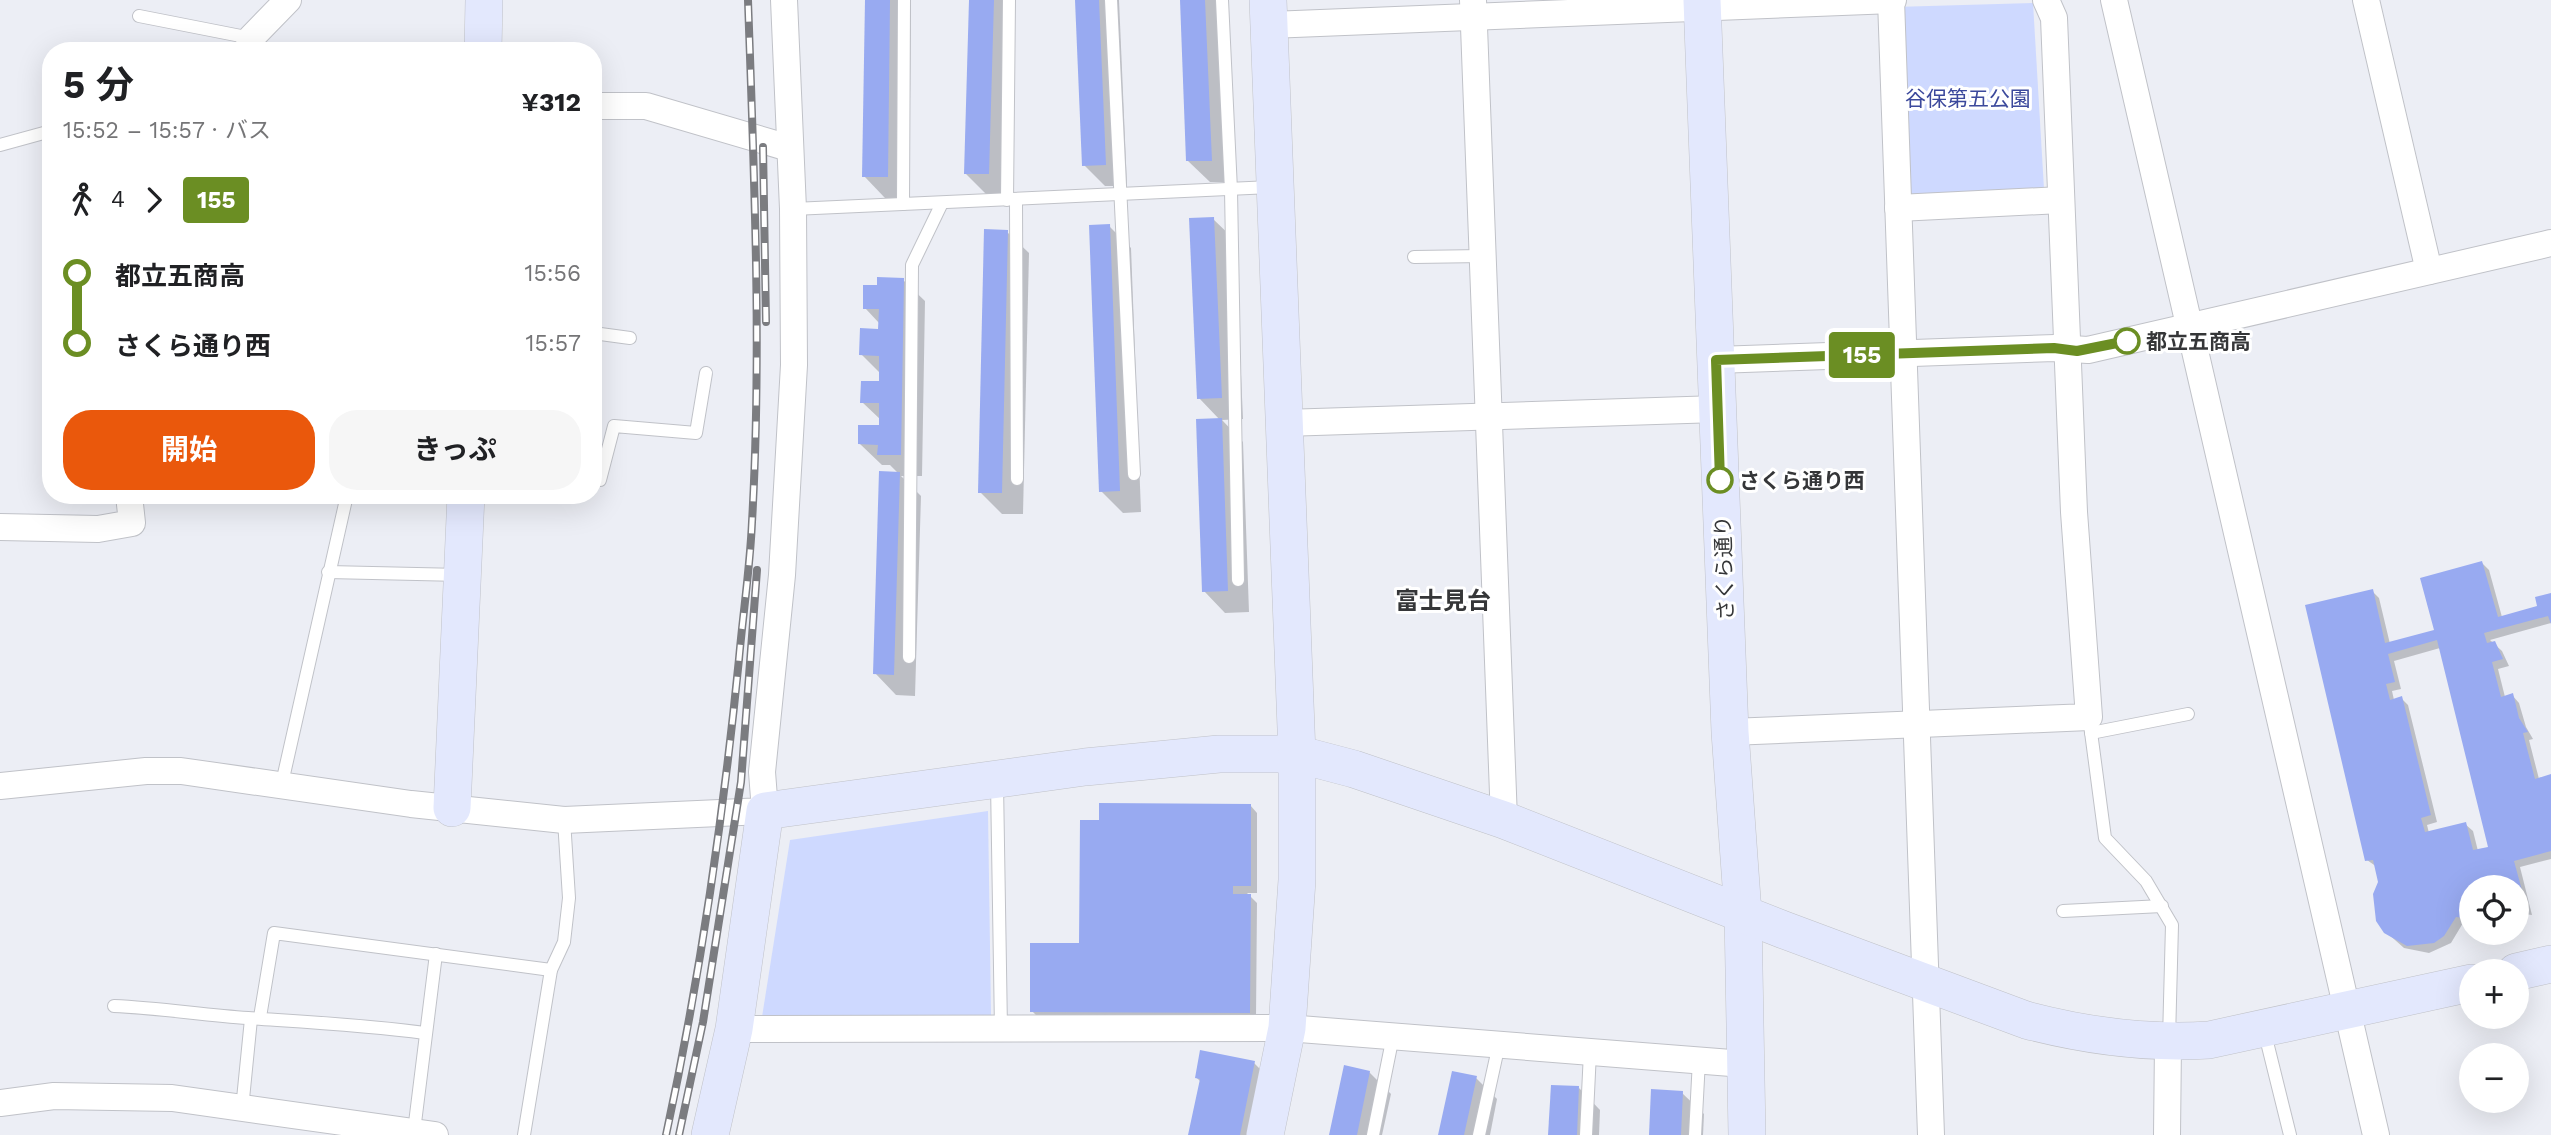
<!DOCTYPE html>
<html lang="ja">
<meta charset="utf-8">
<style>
body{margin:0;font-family:"Work Sans","Noto Sans JP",sans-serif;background:#f6f6f6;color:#202124;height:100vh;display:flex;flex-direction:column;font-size:26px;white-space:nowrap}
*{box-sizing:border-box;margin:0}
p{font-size:23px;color:#757577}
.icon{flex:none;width:38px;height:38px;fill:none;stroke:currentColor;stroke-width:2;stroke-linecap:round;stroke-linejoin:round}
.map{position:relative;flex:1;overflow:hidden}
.details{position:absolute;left:42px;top:42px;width:560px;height:462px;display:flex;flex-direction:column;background:#fff;border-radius:28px;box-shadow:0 7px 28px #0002}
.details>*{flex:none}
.badge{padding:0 14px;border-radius:5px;font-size:24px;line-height:46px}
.buttons{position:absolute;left:2459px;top:875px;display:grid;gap:14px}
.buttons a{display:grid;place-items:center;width:70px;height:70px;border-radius:50%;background:#fff;box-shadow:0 7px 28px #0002;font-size:35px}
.map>.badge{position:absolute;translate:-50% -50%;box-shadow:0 0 0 4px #fff}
.legs{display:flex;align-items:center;gap:10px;height:77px;padding:0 21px;font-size:23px}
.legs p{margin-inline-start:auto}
.summary{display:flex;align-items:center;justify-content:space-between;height:119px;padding:0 21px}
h1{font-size:38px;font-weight:700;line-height:52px}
.button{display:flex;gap:14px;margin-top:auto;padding:14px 21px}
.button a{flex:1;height:80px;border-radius:28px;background:#ea580c;color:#fff;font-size:28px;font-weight:700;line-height:80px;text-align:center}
.button a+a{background:#f6f6f6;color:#202124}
ul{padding:0 21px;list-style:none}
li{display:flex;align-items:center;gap:24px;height:70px;font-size:26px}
li i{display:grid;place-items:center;width:10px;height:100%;margin:0 9px;background:currentColor}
li i::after{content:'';width:18px;height:18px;margin:-9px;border:5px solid;border-radius:50%;background:#fff}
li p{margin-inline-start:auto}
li:first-child i{background:linear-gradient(#0000 50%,currentColor 0)}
li:last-child i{background:linear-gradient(currentColor 50%,#0000 0)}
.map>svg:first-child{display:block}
.green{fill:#ced9ff}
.shadow{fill:#0003;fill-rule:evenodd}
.building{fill:#98aaf1;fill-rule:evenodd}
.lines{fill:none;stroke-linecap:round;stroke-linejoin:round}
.lane-casing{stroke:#c0c2c8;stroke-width:14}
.street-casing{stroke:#c0c2c8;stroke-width:28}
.secondary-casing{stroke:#c0c2c8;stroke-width:38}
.lane{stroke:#fff;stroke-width:12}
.street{stroke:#fff;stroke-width:26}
.secondary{stroke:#e3e8fd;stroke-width:37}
.rail-casing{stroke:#7b7c80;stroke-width:8}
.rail{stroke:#fff;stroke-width:5;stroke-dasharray:16;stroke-linecap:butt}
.line-1-casing{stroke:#fff;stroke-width:16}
.line-1{stroke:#6b8e23;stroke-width:10}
.stop-1-dot{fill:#fff;stroke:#6b8e23;stroke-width:3.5}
.labels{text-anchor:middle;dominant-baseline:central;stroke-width:6;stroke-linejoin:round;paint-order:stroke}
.park-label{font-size:21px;fill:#3c499c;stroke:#fff}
.stop-label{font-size:21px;font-weight:bold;fill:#353638;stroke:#fff;text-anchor:start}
.street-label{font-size:21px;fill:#353638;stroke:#fff}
.quarter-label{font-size:24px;font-weight:bold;fill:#353638;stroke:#fff}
</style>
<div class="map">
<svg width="2551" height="1135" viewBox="0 0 2551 1135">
<rect width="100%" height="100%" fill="#eceef5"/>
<g class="green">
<polygon points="2033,3 2044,189 1901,195 1894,7"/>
<polygon points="988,811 991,1015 762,1017 790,840"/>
</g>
<g class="shadow">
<polygon points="866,0 908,0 911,3 909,198 885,198 864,176"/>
<polygon points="971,0 1015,0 1009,195 987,195 965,173"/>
<polygon points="1077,0 1119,0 1127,186 1105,186 1084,165"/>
<polygon points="1182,0 1225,0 1232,182 1210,182 1188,161"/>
<polygon points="1213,219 1235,240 1243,419 1222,420 1243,442 1249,612 1225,613 1204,591 1220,420 1199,398"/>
<polygon points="1109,226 1131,248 1141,512 1123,513 1101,491"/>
<polygon points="1007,232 1029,253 1023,514 1002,514 980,492"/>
<polygon points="903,280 925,301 922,476 901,476 921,496 915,696 896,695 875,673 899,474 890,465 882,465 860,444 880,427 881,420 862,402 881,383 881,374 861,354 880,330 880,324 865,308 879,287"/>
<path d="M2482,563L2489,570L2502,617L2540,607L2551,595V623L2490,640L2502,651L2509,666L2498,669L2505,697L2512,695L2519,703L2526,727L2533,739L2529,740L2539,779L2551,776V859L2520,867L2532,915L2516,913V887H2471V924L2463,923L2451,943L2429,953L2404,948L2386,932L2377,867L2367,860L2372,591L2379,598L2390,644L2436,631ZM2440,648L2490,848L2478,851L2473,831L2465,824L2429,833L2427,825L2437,822L2408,705L2401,698L2394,700L2392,691L2401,689L2394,661Z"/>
<polygon points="1250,805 1257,813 1257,893 1247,893 1257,903 1256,1019 1039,1018 1032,1011 1080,944 1101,822"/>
<polygon points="1254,1063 1265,1074 1253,1135 1190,1135 1201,1082 1196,1077"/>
<polygon points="1369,1072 1391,1094 1382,1135 1331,1135"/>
<polygon points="1476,1078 1497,1099 1490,1135 1440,1135"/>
<polygon points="1579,1088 1600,1110 1599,1135 1550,1135"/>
<polygon points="1682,1093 1704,1114 1703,1135 1650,1135"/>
</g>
<g class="building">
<polygon points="865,0 890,0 888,177 862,177"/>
<polygon points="969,0 994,0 989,174 964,174"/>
<polygon points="1075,0 1099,0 1106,165 1082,166"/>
<polygon points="1180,0 1205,0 1212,161 1186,161"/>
<polygon points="1214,217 1222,398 1197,399 1189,218"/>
<polygon points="1110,224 1120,491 1099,492 1089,225"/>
<polygon points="984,229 1008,230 1002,493 978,493"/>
<polygon points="877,277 904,278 901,455 877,455 878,445 858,444 858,425 879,425 879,403 860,403 861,381 879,381 879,356 859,355 860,328 878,329 879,309 863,309 863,285 877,285"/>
<polygon points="1222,418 1228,591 1202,592 1196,419"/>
<polygon points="879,471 900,472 894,675 873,674"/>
<path d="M2482,561L2498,617L2537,606L2535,597L2551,593V624L2548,616L2484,633L2487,643L2495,641L2503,659L2492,662L2501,697L2513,693L2519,718L2528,732L2523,733L2535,779L2551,774V851L2514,861L2527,909L2516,907V887H2471V919L2456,917L2444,936L2434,943L2407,946L2384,933L2376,921L2373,894L2378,882L2373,860L2365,861L2305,605L2373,589L2385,643L2434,630L2420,578ZM2437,640L2488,847L2473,850L2466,822L2425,832L2421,818L2431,815L2402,696L2390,700L2386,684L2395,682L2388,654Z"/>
<polygon points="1099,803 1251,804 1251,886 1233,886 1233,894 1251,894 1250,1013 1030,1012 1030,943 1079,943 1080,820 1099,820"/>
<polygon points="1200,1050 1255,1061 1240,1135 1188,1135 1200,1079 1195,1078"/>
<polygon points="1344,1065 1370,1071 1357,1135 1329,1135"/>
<polygon points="1452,1071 1477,1076 1464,1135 1438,1135"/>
<polygon points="1551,1085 1579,1086 1577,1135 1548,1135"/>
<polygon points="1651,1089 1683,1091 1681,1135 1649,1135"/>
</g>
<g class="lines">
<g class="lane-casing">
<g id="lane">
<polyline points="1111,0 1134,474"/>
<polyline points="1222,0 1231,190 1238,580"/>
<polyline points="139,16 251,38"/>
<polyline points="0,145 51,131"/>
<polyline points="1007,200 1009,0"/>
<polyline points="1016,200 1017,479"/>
<polyline points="903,204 904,0"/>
<polyline points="793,209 1271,187"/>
<polyline points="1414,257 1483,256"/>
<polyline points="593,333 630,338"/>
<polyline points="593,480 600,480 614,426 696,433 706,373"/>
<polyline points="328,572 461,575"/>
<polyline points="909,657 912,265 942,203"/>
<polyline points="2089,717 2105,838 2146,881 2172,925 2169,1039"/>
<polyline points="2091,733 2188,714"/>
<polyline points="282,783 347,495"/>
<polyline points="997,783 1001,1029"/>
<polyline points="2063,911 2162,906"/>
<path d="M114,1006C160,1008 203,1015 248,1018C307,1022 366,1025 425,1033"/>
<polyline points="260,1017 274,933 551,970"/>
<polyline points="2264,1030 2290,1135"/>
<polyline points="242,1109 251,1019"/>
<polyline points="414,1131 436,954"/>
<polyline points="524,1135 551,970 564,942 569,898 564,820"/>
<polyline points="1373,1135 1393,1036"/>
<polyline points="1479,1135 1499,1044"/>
<polyline points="1586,1135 1590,1052"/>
<polyline points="1695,1135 1699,1060"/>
</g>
</g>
<g class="street-casing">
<g id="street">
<polyline points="1473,0 1504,820"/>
<polyline points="1891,0 1931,1135"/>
<polyline points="2114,0 2376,1135"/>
<polyline points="2366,0 2429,271"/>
<polyline points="1269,25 1893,0"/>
<polyline points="247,51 251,38 288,0"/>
<polyline points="593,106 646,106 789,148"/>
<polyline points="1898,208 2061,200"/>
<polyline points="1716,360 2055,348 2088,350 2551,243"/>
<polyline points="1284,423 1718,409"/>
<polyline points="0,527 98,529 132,523 129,495"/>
<polyline points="1730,732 2089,717 2074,512 2054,18 2046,0"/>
<polyline points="0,786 146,771 181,771 411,804 564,820 765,811 762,772 782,575 794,365 793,209 784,0"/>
<polyline points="734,1029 1287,1028 1744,1064"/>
<polyline points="0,1103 54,1096 172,1098 435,1135"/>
<polyline points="2167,1135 2168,1043"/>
</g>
</g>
<g class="secondary-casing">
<g id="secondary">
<polyline points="1702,0 1730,732 1743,913 1747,1135"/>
<polyline points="483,51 484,0"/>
<polyline points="452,808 466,495"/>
<polyline points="2516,972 2551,964"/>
<path d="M710,1135L734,1029L765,811L1085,767L1219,754H1297L1354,769L1504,820L1784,930L2026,1020C2087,1036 2146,1044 2209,1040L2471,983"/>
<polyline points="1265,1135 1287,1028 1297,880 1297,754 1268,0"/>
</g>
</g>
<use href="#lane" class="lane"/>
<use href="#street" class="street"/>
<use href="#secondary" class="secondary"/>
<g class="rail-casing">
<g id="rail">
<polyline points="763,147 766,322"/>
<path d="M666,1135C700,978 723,819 739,659C743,613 750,568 752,522C762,348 754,174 748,0"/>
<polyline points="679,1135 703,1022 741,782 757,570"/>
</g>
</g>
<use href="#rail" class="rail"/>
</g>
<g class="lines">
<g class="line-1-casing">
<polyline id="line-1" points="1720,480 1716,360 2054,348 2077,351 2127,341"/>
</g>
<use href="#line-1" class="line-1"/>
</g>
<g class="stop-1-dot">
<circle cx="2127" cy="341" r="12"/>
<circle cx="1720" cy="480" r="12"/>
</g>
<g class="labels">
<g class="park-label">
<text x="1968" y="98">谷保第五公園</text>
</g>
<g class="stop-label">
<text x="2146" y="341">都立五商高</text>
<text x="1739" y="480">さくら通り西</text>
</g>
<g class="street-label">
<text transform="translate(1724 568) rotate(-92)">さくら通り</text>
</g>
<g class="quarter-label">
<text x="1443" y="601">富士見台</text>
</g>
</g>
</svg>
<div class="buttons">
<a><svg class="icon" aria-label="locate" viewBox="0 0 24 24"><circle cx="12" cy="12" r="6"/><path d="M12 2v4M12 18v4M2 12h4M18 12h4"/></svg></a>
<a>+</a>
<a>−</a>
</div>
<b class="badge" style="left:1862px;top:355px;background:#6b8e23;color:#fff">155</b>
<section class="details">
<div class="summary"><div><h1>5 分</h1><p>15:52 – 15:57 · バス</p></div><b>¥312</b></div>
<div class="legs"><svg class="icon" aria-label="walk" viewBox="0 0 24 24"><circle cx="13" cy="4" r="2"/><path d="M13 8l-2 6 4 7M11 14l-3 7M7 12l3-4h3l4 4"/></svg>4<svg class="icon" aria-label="forward" viewBox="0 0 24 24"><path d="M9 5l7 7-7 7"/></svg><b class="badge" style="background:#6b8e23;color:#fff">155</b></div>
<ul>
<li><i style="color:#6b8e23"></i><b>都立五商高</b><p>15:56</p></li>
<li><i style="color:#6b8e23"></i><b>さくら通り西</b><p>15:57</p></li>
</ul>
<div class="button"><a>開始</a><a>きっぷ</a></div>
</section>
</div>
